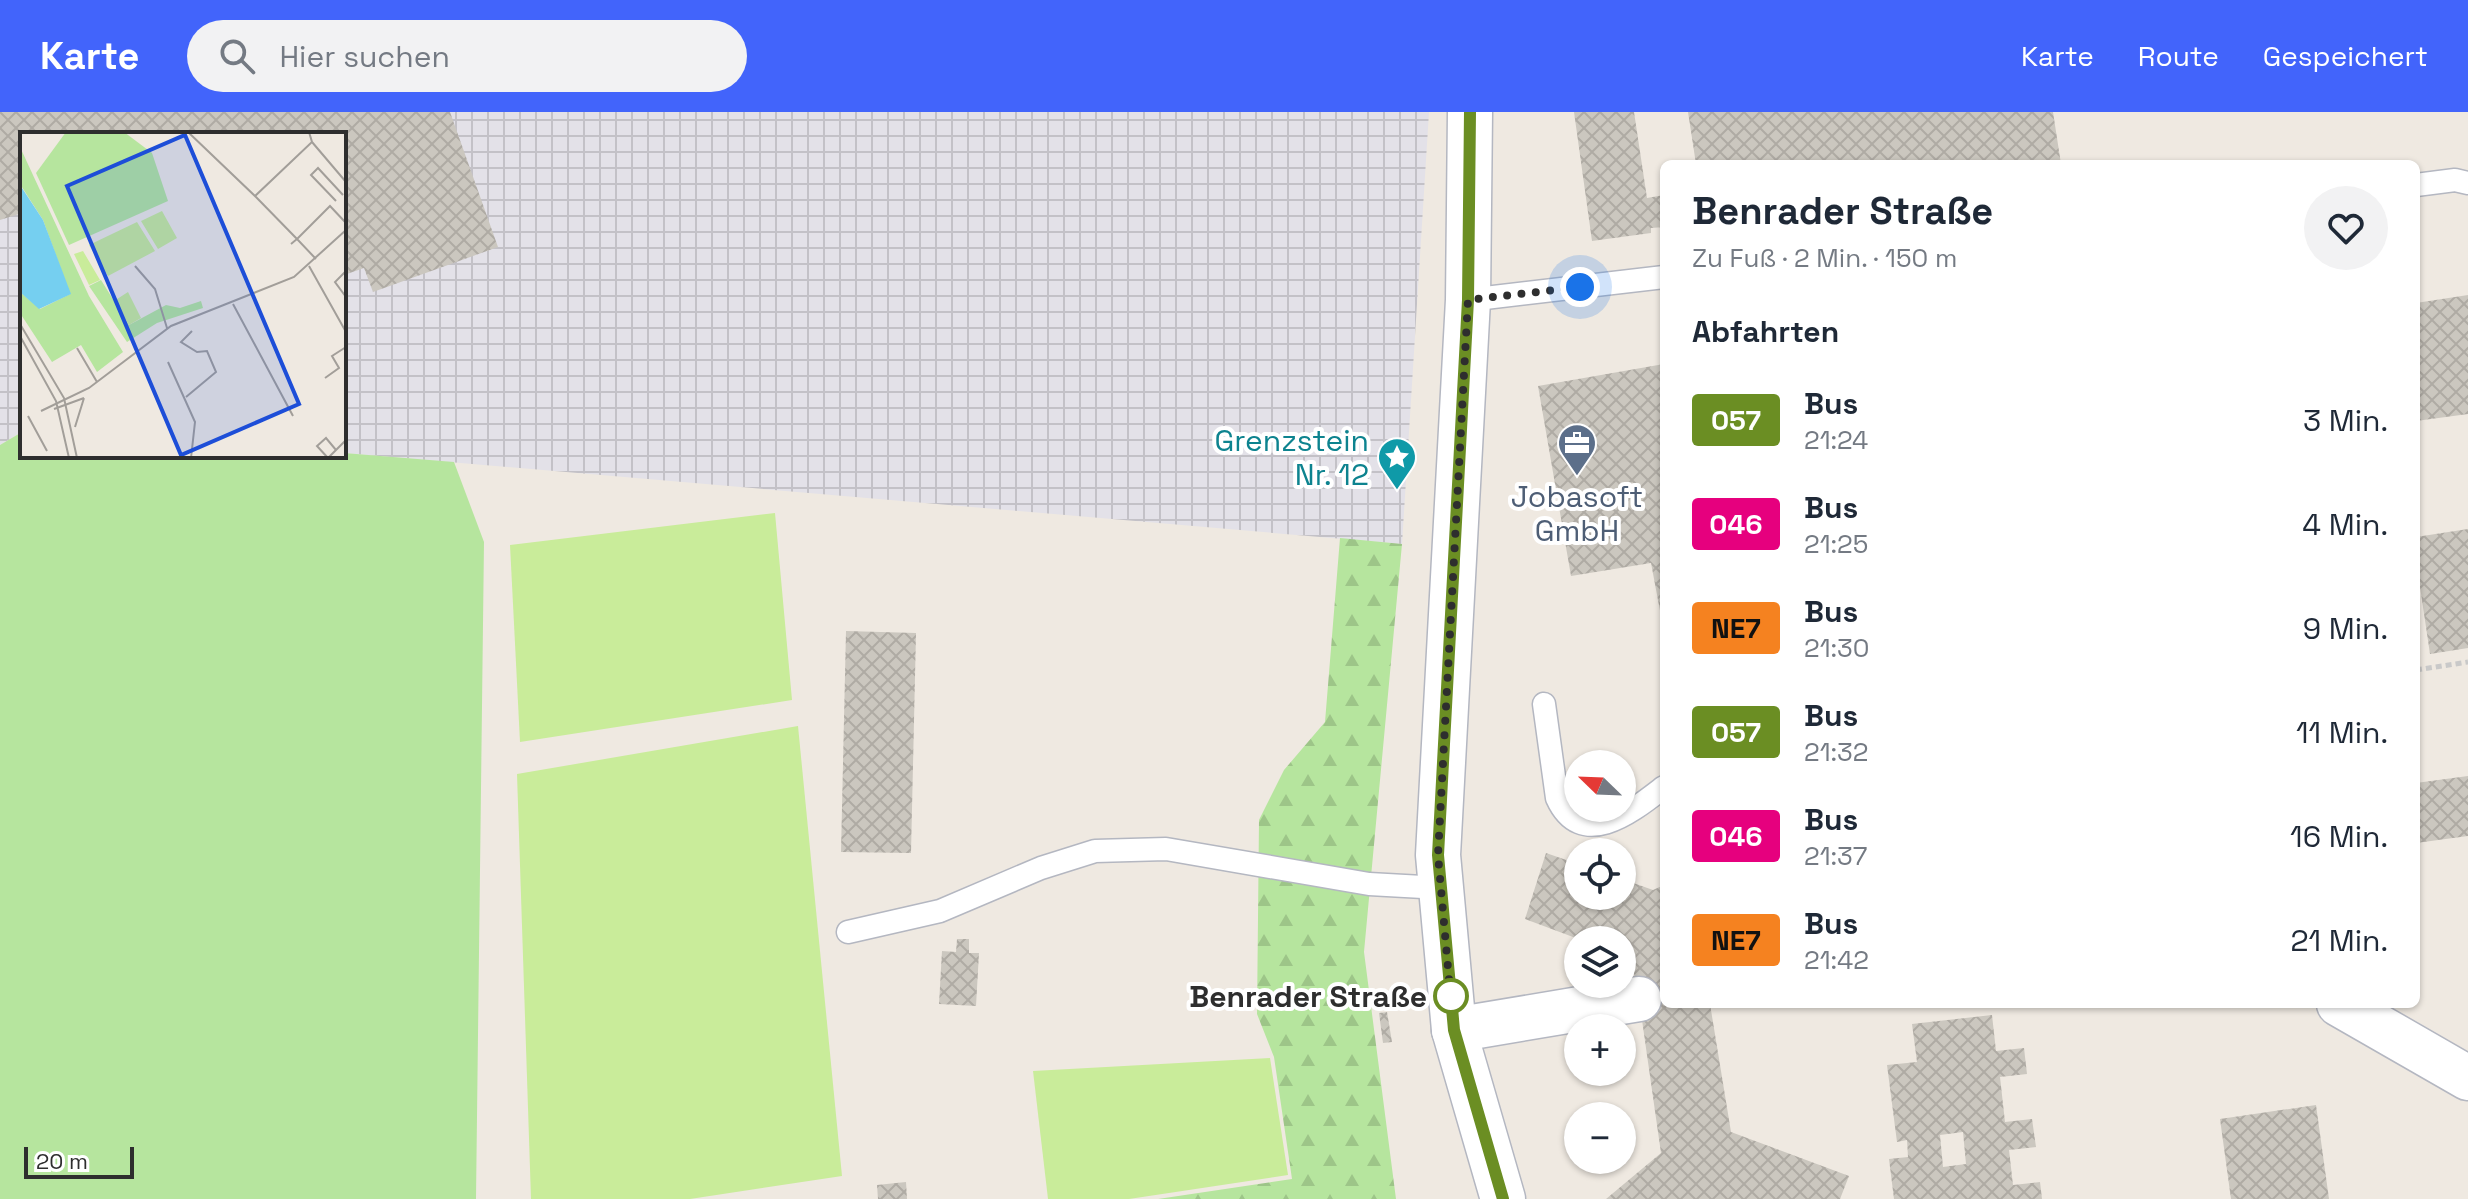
<!DOCTYPE html>
<html lang="de">
<meta charset="utf-8">
<style>
body{margin:0;font-family:"Space Grotesk",sans-serif;background:#f2f2f3;color:#1f2937;height:100vh;display:flex;flex-direction:column;font-size:30px;white-space:nowrap}
*{box-sizing:border-box;margin:0}
p{font-size:26px;color:#747a83}
.icon{flex:none;width:44px;height:44px;fill:none;stroke:currentColor;stroke-width:2;stroke-linecap:round;stroke-linejoin:round}
.map{position:relative;flex:1;overflow:hidden}
.details{position:absolute;left:1660px;top:48px;width:760px;height:848px;display:flex;flex-direction:column;background:#fff;border-radius:12px;box-shadow:0 2px 6px #0004}
.details>*{flex:none}
.badge{padding:0 16px;border-radius:6px;font-size:28px;line-height:52px}
.needle{width:52px;rotate:293deg}
.fabs{position:absolute;left:1564px;top:638px;display:grid;gap:16px}
.fabs a{display:grid;place-items:center;width:72px;height:72px;border-radius:50%;background:#fff;box-shadow:0 2px 6px #0004;font-size:40px}
.scale{position:absolute;left:24px;bottom:20px;width:110px;box-sizing:border-box;padding-left:8px;border:4px solid #2e2e2e;border-top:0;font-size:22px;line-height:28px;white-space:nowrap;color:#2e2e2e;-webkit-text-stroke:6px #fff;paint-order:stroke}
.you{position:absolute;width:40px;height:40px;margin:-20px;border:6px solid #fff;border-radius:50%;background:#1a73e8;box-shadow:0 0 0 12px #1a73e833}
.map>.badge{position:absolute;translate:-50% -50%;box-shadow:0 0 0 4px #fff}
h2{padding:0 32px;font-size:30px;line-height:72px}
.round{display:grid;place-items:center;flex:none;width:84px;height:84px;border-radius:42px;background:#f2f2f3}
.head{display:flex;align-items:center;justify-content:space-between;height:136px;padding:0 32px}
h1{font-size:38px;font-weight:700;line-height:60px}
ul{padding:0;list-style:none}
li{display:flex;align-items:center;gap:24px;height:104px;padding:0 32px}
li div{flex:1}
li b{display:block;font-size:30px}
li em{font-style:normal}
li .badge{min-width:88px;font-weight:700;text-align:center}
header{display:flex;align-items:center;gap:48px;box-sizing:border-box;height:112px;padding:0 40px;background:#4264fb;color:#fff}
header strong{font-size:38px}
nav{display:flex;gap:44px;margin-inline-start:auto;font-size:28px}
.search{width:560px;height:72px;background:#f2f2f3;display:flex;align-items:center;gap:20px;box-sizing:border-box;padding:0 28px;border-radius:44px;color:#747a83;font-size:30px}
.map>svg:first-child{display:block}
.industrial{fill:url(#industrial-grid)}
.grass{fill:#b6e59e}
.forest{fill:url(#forest-firs)}
.pitch{fill:#c9ec9a}
.building{fill:url(#building-cross-hatch);fill-rule:evenodd}
.lines{fill:none;stroke-linecap:round;stroke-linejoin:round}
.service-casing{stroke:#b4b7c1;stroke-width:25}
.minor-casing{stroke:#b4b7c1;stroke-width:47}
.tertiary-casing{stroke:#b4b7c1;stroke-width:47}
.path{stroke:#c9c9c9;stroke-width:5;stroke-dasharray:6 4;stroke-linecap:butt}
.service{stroke:#fff;stroke-width:22}
.minor{stroke:#fff;stroke-width:44}
.tertiary{stroke:#fff;stroke-width:44}
.line-casing{stroke:#fff;stroke-width:18}
.line{stroke:#6b8e23;stroke-width:12}
.walk{stroke:#2e2e2e;stroke-width:8;stroke-dasharray:0 14.4}
.stop-dot{fill:#fff;stroke:#6b8e23;stroke-width:4}
.labels{text-anchor:middle;dominant-baseline:central;stroke-width:8;stroke-linejoin:round;paint-order:stroke}
.culture-label{font-size:30px;fill:#0d838f;stroke:#fff;text-anchor:end}
.service-label{font-size:30px;fill:#4e5e75;stroke:#fff}
.stop-label{font-size:30px;font-weight:bold;fill:#2e2e2e;stroke:#fff;text-anchor:end}
.inset-road{fill:none;stroke:#a29e99;stroke-width:2}
.view{fill:#1d4ed8;fill-opacity:0.15;stroke:#1d4ed8;stroke-width:4}
.inset-edge{fill:none;stroke:#2e2e2e;stroke-width:4}
</style>
<header>
<strong>Karte</strong>
<div class="search"><svg class="icon" aria-label="search" viewBox="0 0 24 24"><circle cx="10" cy="10" r="6"/><path d="M15 15l6 6"/></svg>Hier suchen</div>
<nav><a>Karte</a><a>Route</a><a>Gespeichert</a></nav>
</header>
<div class="map">
<svg width="2468" height="1087" viewBox="0 0 2468 1087">
<defs>
<pattern id="industrial-grid" width="8" height="8" patternUnits="userSpaceOnUse" patternTransform="scale(2)"><rect width="8" height="8" fill="#e3e1e8"/><path d="M0 4h8M4 0v8" fill="none" stroke="#c3c1c7"/></pattern>
<pattern id="forest-firs" width="22" height="20" patternUnits="userSpaceOnUse" patternTransform="scale(2)"><rect width="22" height="20" fill="#b6e59e"/><path d="M5 1l3.5 6h-7zM16 11l3.5 6h-7z" fill="#9dc588"/></pattern>
<pattern id="building-cross-hatch" width="8" height="8" patternUnits="userSpaceOnUse" patternTransform="scale(2)"><rect width="8" height="8" fill="#cbc7bf"/><path d="M0 0l8 8M0 8l8-8" fill="none" stroke="#afaba4"/></pattern>
</defs>
<rect width="100%" height="100%" fill="#efe9e1"/>
<polygon class="industrial" points="0,0 1429,0 1402,432 344,341 344,22 22,22 22,320 0,333"/>
<polygon class="grass" points="22,320 22,344 344,344 344,341 454,350 484,430 476,1087 0,1087 0,333"/>
<polygon class="forest" points="1340,426 1402,432 1364,840 1396,1087 1158,1087 1292,1067 1274,945 1257,902 1259,708 1284,658 1325,610"/>
<g class="pitch">
<polygon points="775,401 792,588 520,630 510,433"/>
<polygon points="798,614 842,1064 690,1087 531,1087 517,662"/>
<polygon points="1270,946 1288,1063 1129,1087 1048,1087 1033,959"/>
</g>
<g class="building">
<polygon points="0,0 450,0 498,135 373,180 364,156 344,163 344,22 22,22 22,101 0,108"/>
<polygon points="1574,0 1634,0 1647,86 1664,83 1664,115 1651,116 1651,121 1592,129"/>
<polygon points="1688,0 2053,0 2061,52 1696,52"/>
<polygon points="2468,183 2468,302 2416,309 2416,191"/>
<polygon points="1664,252 1664,504 1661,504 1651,451 1571,464 1538,274"/>
<polygon points="2468,417 2468,536 2430,542 2416,448 2416,425"/>
<polygon points="846,519 916,521 911,741 841,740"/>
<polygon points="2468,664 2468,724 2416,731 2416,671"/>
<polygon points="1546,741 1578,752 1578,784 1622,784 1622,767 1653,778 1664,773 1664,892 1710,892 1731,1020 1849,1064 1840,1087 1606,1087 1661,1041 1639,887 1631,846 1622,843 1622,828 1581,828 1525,807"/>
<polygon points="957,827 969,827 969,841 979,841 976,894 939,892 942,839 956,840"/>
<polygon points="1387,900 1392,930 1383,931 1379,901"/>
<path d="M1992,903L1996,939L2024,936L2027,962L2000,965L2005,1010L2032,1007L2036,1035L2009,1038L2013,1073L2040,1070L2042,1087H1894L1889,1047L1908,1045L1907,1028L1897,1030L1887,953L1917,950L1912,912ZM1963,1020L1966,1052L1943,1055L1940,1023Z"/>
<polygon points="2316,993 2329,1087 2231,1087 2220,1007"/>
<polygon points="906,1070 907,1087 878,1087 877,1073"/>
</g>
<g class="lines">
<g class="service-casing">
<g id="service">
<polyline points="2416,73 2455,68 2468,71"/>
<polyline points="1468,188 1664,165"/>
<path d="M1544,592L1557,686C1582,741 1634,698 1664,675"/>
<polyline points="848,820 940,799 1041,756 1095,739 1166,737 1369,772 1441,776"/>
</g>
</g>
<g class="minor-casing">
<g id="minor">
<polyline points="2339,892 2468,966"/>
<polyline points="1454,918 1639,887"/>
</g>
</g>
<g class="tertiary-casing">
<polyline id="tertiary" points="1470,0 1468,188 1438,743 1454,918 1503,1087"/>
</g>
<polyline class="path" points="2416,558 2468,550"/>
<use href="#service" class="service"/>
<use href="#minor" class="minor"/>
<use href="#tertiary" class="tertiary"/>
</g>
<g class="lines">
<g class="line-casing">
<polyline id="line" points="1470,0 1468,188 1438,743 1454,918 1503,1087"/>
</g>
<use href="#line" class="line"/>
<polyline class="walk" points="1451,884 1451,890 1438,743 1468,188 1580,175"/>
</g>
<defs>
<g id="office-pin" transform="scale(2)"><path d="M0 17L-7.5 6A9.5 9.5 0 1 1 7.5 6Z" fill="#5c6f8a" stroke="#fff"/><path d="M-6-3h4V-5.5h4V-3h4V5H-6ZM-1-4.5V-3h2v-1.5ZM-6 0V1H6V0Z" fill="#fff"/></g>
<g id="sight-pin" transform="scale(2)"><path d="M0 17L-7.5 6A9.5 9.5 0 1 1 7.5 6Z" fill="#0f9aa8" stroke="#fff"/><path d="M0-6L1.8-2.2L6-1.7L2.9 1.2L3.7 5.4L0 3.3L-3.7 5.4L-2.9 1.2L-6-1.7L-1.8-2.2Z" fill="#fff"/></g>
</defs>
<g fill-rule="evenodd">
<use href="#office-pin" x="1577" y="331"/>
<use href="#sight-pin" x="1397" y="345"/>
</g>
<circle class="stop-dot" cx="1451" cy="884" r="16"/>
<g class="labels">
<g class="culture-label">
<text x="1369" y="328">Grenzstein<tspan x="1369" dy="34">Nr. 12</tspan></text>
</g>
<g class="service-label">
<text x="1577" y="384">Jobasoft<tspan x="1577" dy="34">GmbH</tspan></text>
</g>
<g class="stop-label">
<text x="1427" y="884">Benrader Straße</text>
</g>
</g>
<g transform="translate(20 20)">
<rect width="326" height="326" fill="#efe9e1"/>
<path d="M46,0H104L132,21L148,69L49,113L16,41Z" fill="#b6e59e"/>
<path d="M0,15L69,164L103,220L77,240L61,213L32,230L0,181V160L20,177L50,162L23,88L0,52ZM81,148L109,193L146,173L160,176L181,169L183,176L137,191L107,210L69,154Z" fill="#b6e59e"/>
<path d="M142,79L157,106L138,117L121,89ZM117,90L135,119L88,144L69,113ZM63,119L80,148L69,153L54,122ZM108,160L121,186L109,193L94,169Z" fill="#c9ec9a"/>
<path d="M0,53L23,88L51,162L19,177L0,160Z" fill="#75cff0"/>
<path class="inset-road" d="M168,0L235,64L292,10L289,0M292,10L326,50M235,64L277,107L271,112M316,69L291,43L298,36L323,63M296,127L277,107L310,74L326,91M115,134L135,157L147,196M289,134L326,200M326,139L315,150L326,165M213,172L273,284M0,192L44,266L57,326M0,204L36,269L49,326M57,216L77,250M148,230L175,290L171,326M305,246L319,236L312,224L326,215M166,265L196,240L187,219L177,220L161,210L172,199M34,277L64,266M21,279L69,256L151,194L274,145L326,98M8,284L27,319M55,295L64,266M316,318L306,306L297,314L308,326L326,308"/>
<path class="view" d="M165,3L279,272L161,323L47,54Z"/>
<rect width="326" height="326" class="inset-edge"/>
</g>
</svg>
<div class="fabs">
<a><svg class="needle" viewBox="-14 -14 28 28"><path d="M0-13l5 13h-10z" fill="#e53935"/><path d="M0 13l5-13h-10z" fill="#747a83"/></svg></a>
<a><svg class="icon" aria-label="locate" viewBox="0 0 24 24"><circle cx="12" cy="12" r="6"/><path d="M12 2v4M12 18v4M2 12h4M18 12h4"/></svg></a>
<a><svg class="icon" aria-label="layers" viewBox="0 0 24 24"><path d="M12 4l9 5-9 5-9-5zM3 14l9 5 9-5"/></svg></a>
<a>+</a>
<a>−</a>
</div>
<div class="scale">20 m</div>
<div class="you" style="left:1580px;top:175px"></div>
<section class="details">
<div class="head"><div><h1>Benrader Straße</h1><p>Zu Fuß · 2 Min. · 150 m</p></div><a class="round"><svg class="icon" aria-label="heart" viewBox="0 0 24 24"><path d="M12 20l-8-8c-3-5 5-10 8-4 3-6 11-1 8 4z"/></svg></a></div>
<h2>Abfahrten</h2>
<ul>
<li><span class="badge" style="background:#6b8e23;color:#fff">057</span><div><b>Bus</b><p>21:24</p></div><em>3 Min.</em></li>
<li><span class="badge" style="background:#e6007e;color:#fff">046</span><div><b>Bus</b><p>21:25</p></div><em>4 Min.</em></li>
<li><span class="badge" style="background:#f58220;color:#111">NE7</span><div><b>Bus</b><p>21:30</p></div><em>9 Min.</em></li>
<li><span class="badge" style="background:#6b8e23;color:#fff">057</span><div><b>Bus</b><p>21:32</p></div><em>11 Min.</em></li>
<li><span class="badge" style="background:#e6007e;color:#fff">046</span><div><b>Bus</b><p>21:37</p></div><em>16 Min.</em></li>
<li><span class="badge" style="background:#f58220;color:#111">NE7</span><div><b>Bus</b><p>21:42</p></div><em>21 Min.</em></li>
</ul>
</section>
</div>
